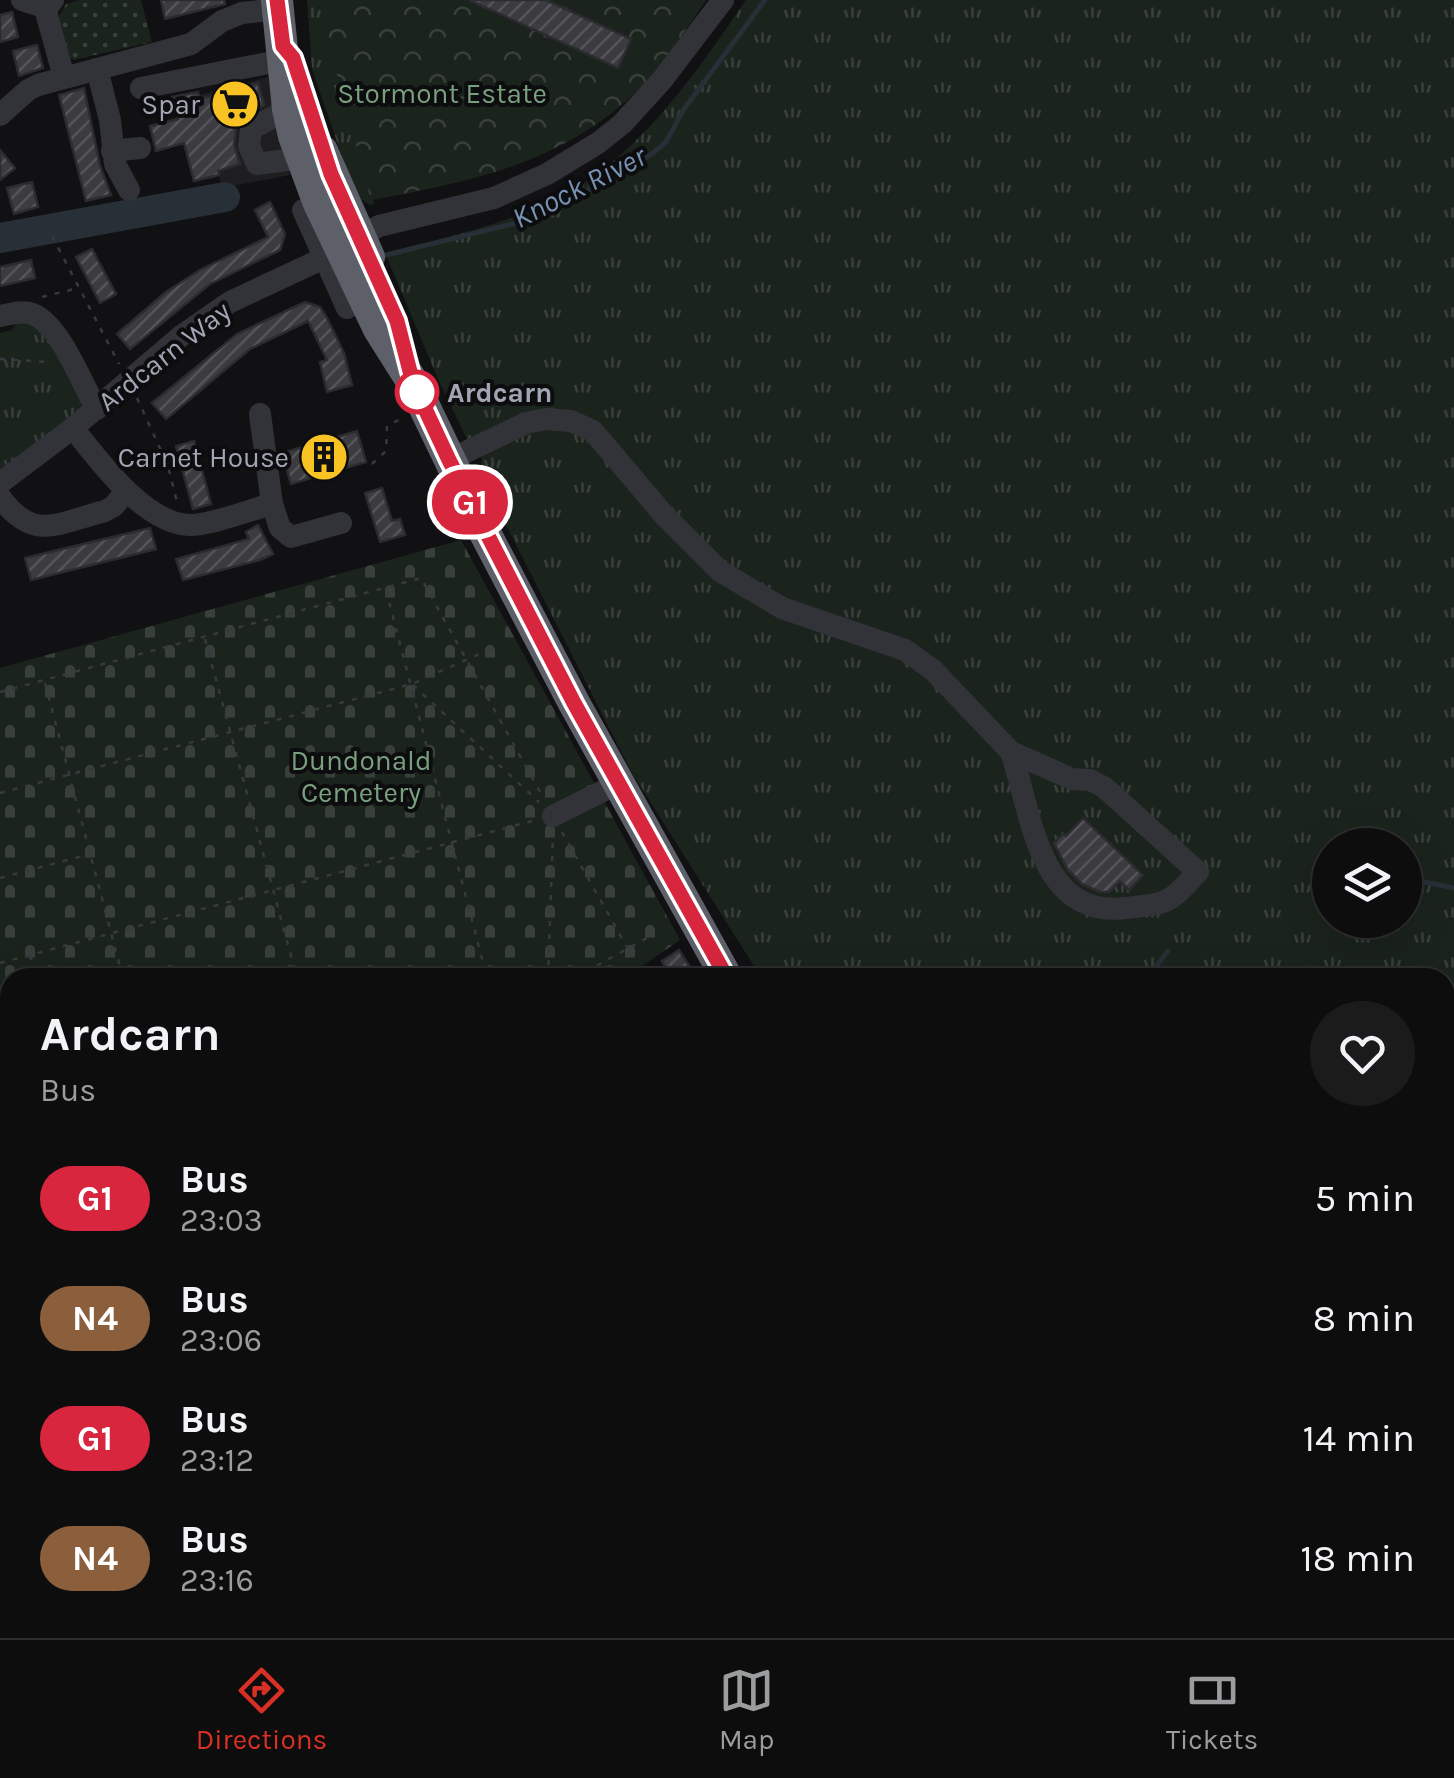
<!DOCTYPE html>
<style>
body{margin:0;font-family:Karla,sans-serif;background:#1b1b1c;color:#f1f3f6;height:100vh;display:flex;flex-direction:column;font-size:38px;white-space:nowrap}
*{box-sizing:border-box;margin:0}
p{font-size:32px;color:#9a9c9e}
.icon{flex:none;width:55px;height:55px;fill:none;stroke:currentColor;stroke-width:2;stroke-linecap:round;stroke-linejoin:round}
.map{position:relative;flex:1;overflow:hidden}
.side{position:absolute;left:0px;top:968px;width:1455px;height:672px;display:flex;flex-direction:column;background:#0d0d0e;border-radius:30px 30px 0 0;box-shadow:0 10px 40px #0002,0 0 0 2px #2d2d2e}
.side>*{flex:none}
.badge{padding:0 20px;border-radius:32px;font-size:35px;line-height:65px}
.controls{position:absolute;left:1312px;top:828px;display:grid;gap:20px}
.controls a{display:grid;place-items:center;width:110px;height:110px;border-radius:50%;background:#0d0d0e;box-shadow:0 10px 40px #0002,0 0 0 2px #2d2d2e;font-size:50px}
.map>.badge{position:absolute;translate:-50% -50%;box-shadow:0 0 0 5px #fff}
.round{display:grid;place-items:center;flex:none;width:105px;height:105px;border-radius:52px;background:#1b1b1c}
.overview{display:flex;align-items:center;justify-content:space-between;height:170px;padding:0 40px}
h1{font-size:48px;font-weight:700;line-height:75px}
ul{padding:0;list-style:none}
li{display:flex;align-items:center;gap:30px;height:120px;padding:0 40px}
li div{flex:1}
li b{display:block;font-size:38px}
li em{font-style:normal}
li .badge{min-width:110px;font-weight:700;text-align:center}
.menu{display:flex;justify-content:space-around;align-items:center;height:140px;border-top:2px solid #2d2d2e;background:#0d0d0e;font-size:28px;color:#9a9c9e}
.menu a{display:grid;justify-items:center;gap:5px}
.menu .active{color:#d93025}
.map>svg:first-child{display:block}
.built{fill:#1e1d20}
.grass{fill:url(#grass-tufts);fill-rule:evenodd}
.cemetery{fill:url(#cemetery-stones)}
.park{fill:url(#park-crowns)}
.garden{fill:url(#garden-dots)}
.lines{fill:none;stroke-linecap:round;stroke-linejoin:round}
.stream{stroke:#272f37;stroke-width:5}
.river{stroke:#272f37;stroke-width:30}
.building{fill:url(#building-hatch);stroke:#2c2b2f;stroke-width:2.5}
.path{stroke:#38393f;stroke-width:2.5;stroke-dasharray:5 8;stroke-linecap:butt}
.minor{stroke:#323338;stroke-width:22}
.highway{stroke:#5e6069;stroke-width:32}
.line-casing{stroke:#fff;stroke-width:22}
.line{stroke:#d7263d;stroke-width:15}
.stop-dot{fill:#fff;stroke:#d7263d;stroke-width:5}
.labels{text-anchor:middle;dominant-baseline:central;stroke-width:8;stroke-linejoin:round;paint-order:stroke}
.park-label{font-size:28px;fill:#78a07e;stroke:#0d0c0e}
.poi-label{font-size:28px;fill:#a2a6b4;stroke:#0d0c0e;text-anchor:end}
.street-label{font-size:28px;fill:#a2a6b4;stroke:#0d0c0e}
.stop-label{font-size:28px;font-weight:bold;fill:#a2a6b4;stroke:#0d0c0e;text-anchor:start}
.water-label{font-size:30px;font-style:italic;fill:#7791b2;stroke:#0d0c0e}
</style>
<div class="map">
<svg width="1454" height="1638" viewBox="0 0 1454 1638">
<defs>
<pattern id="grass-tufts" width="24" height="20" patternUnits="userSpaceOnUse" patternTransform="scale(2.5)"><rect width="24" height="20" fill="#1b231d"/><path d="M3 7l-1-3M5 7V3M7 7l1-3M15 17l-1-3M17 17v-4M19 17l1-3" fill="none" stroke="#39403b"/></pattern>
<pattern id="cemetery-stones" width="16" height="16" patternUnits="userSpaceOnUse" patternTransform="scale(2.5)"><rect width="16" height="16" fill="#1b231d"/><path d="M2 7V4a2 2 0 0 1 4 0v3zM10 15v-3a2 2 0 0 1 4 0v3z" fill="#39403b"/></pattern>
<pattern id="park-crowns" width="20" height="18" patternUnits="userSpaceOnUse" patternTransform="scale(2.5)"><rect width="20" height="18" fill="#1b231d"/><path d="M2 6a3 3 0 1 1 6 0M12 15a3 3 0 1 1 6 0" fill="none" stroke="#39403b"/></pattern>
<pattern id="garden-dots" width="8" height="8" patternUnits="userSpaceOnUse" patternTransform="scale(2.5)"><rect width="8" height="8" fill="#1b231d"/><path d="M2 2h.1M6 6h.1" fill="none" stroke="#39403b" stroke-width="1.8" stroke-linecap="round"/></pattern>
<pattern id="building-hatch" width="6" height="6" patternUnits="userSpaceOnUse" patternTransform="scale(2.5)"><rect width="6" height="6" fill="#3b3b40"/><path d="M-1 1l2-2M0 6l6-6M5 7l2-2" fill="none" stroke="#545459"/></pattern>
</defs>
<rect width="100%" height="100%" fill="#111113"/>
<g class="built">
<polygon points="268,77 290,175 222,188 199,95"/>
<polygon points="1445,1148 1454,1150 1454,1638 1226,1638 1222,1630 1445,1630"/>
</g>
<g class="grass">
<polygon points="307,0 323,0 319,8 374,204 370,205 358,197 348,174 312,69"/>
<path d="M746,0H1454V1150L1445,1148V978L761,977L632,773L479,472L482,459L466,437L438,379L386,255C436,239 490,228 539,207C632,168 691,80 746,0ZM1330,845H1405V920H1330Z"/>
<polygon points="19,319 47,330 83,403 79,414 0,469 0,333 12,330"/>
</g>
<polygon class="cemetery" points="461,540 680,940 626,977 10,978 10,1584 0,1587 0,668"/>
<path class="park" d="M323,0H706C686,29 667,60 642,86C565,163 474,181 371,200L319,8Z"/>
<polygon class="garden" points="80,0 141,0 152,42 73,60 68,55 57,20 66,4"/>
<g class="lines">
<g class="stream">
<polyline points="382,256 524,221 575,198 653,153 666,142 684,109 765,0"/>
<polyline points="1405,878 1454,888"/>
<polyline points="1147,978 1168,951"/>
</g>
<polyline class="river" points="0,238 225,197"/>
</g>
<g class="building">
<polygon points="161,0 224,0 225,4 165,19"/>
<polygon points="469,0 546,0 631,39 618,68"/>
<polygon points="12,12 18,37 0,42 0,15"/>
<polygon points="37,45 43,68 19,76 13,51"/>
<polygon points="258,83 264,105 243,116 236,127 234,145 240,164 218,171 219,175 194,181 184,143 156,151 150,126 178,119 172,97 198,92 200,99"/>
<polygon points="84,88 100,166 111,195 86,201 59,95"/>
<polygon points="0,150 15,168 0,180"/>
<polygon points="32,182 38,207 14,214 7,188"/>
<polygon points="270,202 285,234 280,250 210,284 130,349 117,334 166,292 200,270 268,237 255,210"/>
<polygon points="92,249 116,294 100,303 76,257"/>
<polygon points="31,260 35,278 0,286 0,267"/>
<polygon points="305,302 320,307 326,316 344,353 352,385 327,392 320,362 327,360 308,321 250,349 166,419 152,403 237,334"/>
<polygon points="357,431 366,462 291,484 282,453"/>
<polygon points="194,441 211,504 193,509 176,446"/>
<polygon points="382,488 392,521 400,519 405,535 380,542 365,493"/>
<polygon points="258,525 273,554 260,560 183,580 176,559 249,539 246,532"/>
<polygon points="150,528 156,549 31,580 25,558"/>
<polygon points="1083,818 1143,875 1129,890 1120,881 1109,892 1100,892 1082,884 1068,870 1054,843 1063,834 1066,836"/>
<polygon points="679,950 697,978 670,978 662,961"/>
</g>
<g class="lines">
<g class="path">
<polyline points="52,236 119,364"/>
<polyline points="42,297 78,288"/>
<polyline points="0,359 48,362"/>
<polyline points="137,398 168,466 177,502"/>
<polyline points="372,464 386,451 387,426 401,419"/>
<polyline points="386,590 487,978"/>
<polyline points="205,639 297,978"/>
<polyline points="45,683 123,978"/>
<polyline points="413,685 539,802"/>
<polyline points="0,692 421,578 544,799"/>
<polyline points="0,793 412,684 495,647"/>
<polyline points="562,832 628,949"/>
<polyline points="0,878 90,854"/>
<polyline points="30,955 36,978"/>
<polyline points="0,963 532,821"/>
<polyline points="548,978 553,834"/>
<polyline points="574,978 647,938"/>
<polyline points="0,1136 10,1133"/>
<polyline points="0,1162 10,1202"/>
<polyline points="0,1312 10,1310"/>
<polyline points="0,1484 10,1481"/>
<polyline points="0,1567 10,1564"/>
</g>
<g class="minor">
<polyline points="22,0 47,8"/>
<polyline points="53,0 47,8 47,16 64,77"/>
<polyline points="97,69 110,120 115,164 129,190"/>
<polyline points="141,88 283,60"/>
<polyline points="288,109 251,129 249,146 257,164 301,158"/>
<polyline points="0,115 28,90 38,85 191,44 222,21 242,13 278,9"/>
<polyline points="112,151 140,148"/>
<polyline points="303,210 347,308"/>
<path d="M0,316C10,314 22,310 33,314C61,326 81,383 97,409"/>
<polyline points="260,414 272,504 280,528 291,537 341,523"/>
<path d="M73,428C99,461 145,524 190,525C212,525 249,510 272,504"/>
<path d="M449,460L526,423L546,419L571,421L593,431L664,515L720,571L782,608L905,650L933,670L1011,752L1072,779L1090,780L1104,787L1198,872C1168,904 1170,903 1126,908C1038,919 1032,813 1011,752"/>
<polyline points="0,483 73,428 181,336 230,302 324,258 379,226 494,198 547,174 598,143 622,124 662,80 723,0"/>
<path d="M0,497C34,543 57,523 105,511L114,506L125,492"/>
<polyline points="553,816 617,784"/>
<polyline points="1445,1252 1454,1261"/>
<polyline points="1445,1438 1454,1435"/>
<polyline points="0,1610 10,1607"/>
<polyline points="276,1630 280,1638"/>
<polyline points="749,1630 756,1638"/>
<polyline points="1331,1630 1332,1638"/>
<polyline points="463,1638 466,1630"/>
<polyline points="896,1638 908,1630"/>
<polyline points="1052,1638 1073,1638"/>
</g>
<g class="highway">
<polyline points="277,0 288,109 294,136 318,201 379,329 413,383 484,531 574,703 727,978"/>
<polyline points="322,151 369,257"/>
<polyline points="1170,1630 1174,1638"/>
<polyline points="1205,1630 1208,1638"/>
<polyline points="974,1638 975,1630"/>
</g>
</g>
<g class="lines">
<g class="line-casing">
<polyline id="line" points="277,0 283,46 293,58 331,174 397,321 413,383 449,460 574,703 727,978"/>
</g>
<use href="#line" class="line"/>
</g>
<defs>
<g id="supermarket-disc" transform="scale(2.5)"><circle r="9.5" fill="#f9c423" stroke="#0d0c0e"/><path d="M-6-5.5h2.5l.6 2H6L4.5 2H-2.5L-4.4-4H-6ZM-1.5 3.2a1.3 1.3 0 1 0 .1 0ZM3 3.2a1.3 1.3 0 1 0 .1 0Z" fill="#111"/></g>
<g id="building-disc" transform="scale(2.5)"><circle r="9.5" fill="#f9c423" stroke="#0d0c0e"/><path d="M-4-6H4V6H1V3H-1V6H-4ZM-2.5-4.3h1.7v1.8h-1.7ZM.8-4.3h1.7v1.8H.8ZM-2.5-1h1.7V.8h-1.7ZM.8-1h1.7V.8H.8Z" fill="#111"/></g>
</defs>
<g fill-rule="evenodd">
<use href="#supermarket-disc" x="235" y="104"/>
<use href="#building-disc" x="324" y="457"/>
</g>
<circle class="stop-dot" cx="417" cy="392" r="20"/>
<g class="labels">
<g class="park-label">
<text x="442" y="93">Stormont Estate</text>
<text x="361" y="760">Dundonald<tspan x="361" dy="32">Cemetery</tspan></text>
</g>
<g class="poi-label">
<text x="200" y="104">Spar</text>
<text x="289" y="457">Carnet House</text>
</g>
<g class="street-label">
<text transform="translate(164 356) rotate(-38)">Ardcarn Way</text>
</g>
<g class="stop-label">
<text x="447" y="392">Ardcarn</text>
</g>
<g class="water-label">
<text transform="translate(579 187) rotate(-27)">Knock River</text>
</g>
</g>
</svg>
<div class="controls">
<a><svg class="icon" aria-label="layers" viewBox="0 0 24 24"><path d="M12 4l9 5-9 5-9-5zM3 14l9 5 9-5"/></svg></a>
</div>
<b class="badge" style="left:470px;top:502px;background:#d7263d;color:#fff">G1</b>
<section class="side">
<div class="overview"><div><h1>Ardcarn</h1><p>Bus</p></div><a class="round"><svg class="icon" aria-label="heart" viewBox="0 0 24 24"><path d="M12 20l-8-8c-3-5 5-10 8-4 3-6 11-1 8 4z"/></svg></a></div>
<ul>
<li><span class="badge" style="background:#d7263d;color:#fff">G1</span><div><b>Bus</b><p>23:03</p></div><em>5 min</em></li>
<li><span class="badge" style="background:#8b5e3c;color:#fff">N4</span><div><b>Bus</b><p>23:06</p></div><em>8 min</em></li>
<li><span class="badge" style="background:#d7263d;color:#fff">G1</span><div><b>Bus</b><p>23:12</p></div><em>14 min</em></li>
<li><span class="badge" style="background:#8b5e3c;color:#fff">N4</span><div><b>Bus</b><p>23:16</p></div><em>18 min</em></li>
</ul>
</section>
</div>
<nav class="menu">
<a class="active"><svg class="icon" aria-label="directions" viewBox="0 0 24 24"><path d="M12 3l9 9-9 9-9-9zM9 14v-3h6M13 9l2 2-2 2"/></svg>Directions</a>
<a><svg class="icon" aria-label="map" viewBox="0 0 24 24"><path d="M3 6l6-2 6 2 6-2v14l-6 2-6-2-6 2zM9 4v14M15 6v14"/></svg>Map</a>
<a><svg class="icon" aria-label="tickets" viewBox="0 0 24 24"><path d="M3 7h18v10H3zM15 7v10"/></svg>Tickets</a>
</nav>
